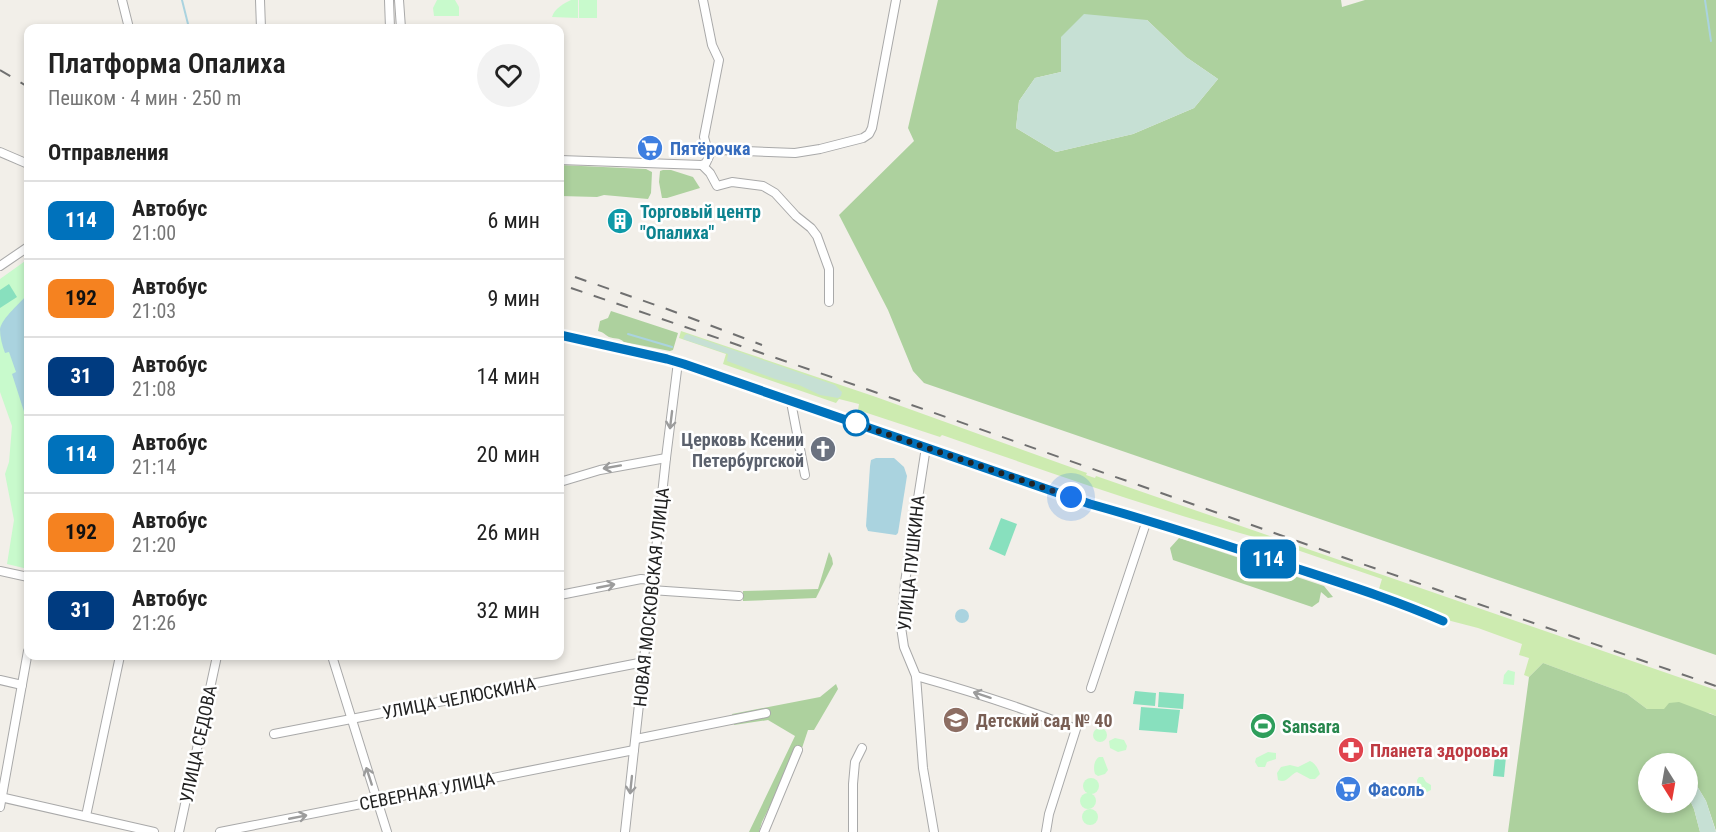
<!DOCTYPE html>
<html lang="ru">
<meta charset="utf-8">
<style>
body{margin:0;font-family:"Roboto Condensed",sans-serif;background:#f2f2f2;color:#222;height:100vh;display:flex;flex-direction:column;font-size:22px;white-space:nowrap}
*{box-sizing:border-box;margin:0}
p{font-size:20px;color:#767676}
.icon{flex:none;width:33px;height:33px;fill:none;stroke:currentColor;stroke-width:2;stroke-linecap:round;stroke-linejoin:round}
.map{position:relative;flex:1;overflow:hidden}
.details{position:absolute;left:24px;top:24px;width:540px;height:636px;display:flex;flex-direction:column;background:#fff;border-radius:12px;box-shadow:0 3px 9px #0003}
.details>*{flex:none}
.badge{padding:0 12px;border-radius:9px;font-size:21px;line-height:39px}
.needle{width:39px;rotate:169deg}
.buttons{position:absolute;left:1638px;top:753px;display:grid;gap:12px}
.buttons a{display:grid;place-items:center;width:60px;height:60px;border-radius:50%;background:#fff;box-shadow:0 3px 9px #0003;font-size:30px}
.you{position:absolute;width:30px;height:30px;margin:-15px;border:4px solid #fff;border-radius:50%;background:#1a73e8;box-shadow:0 0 0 9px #1a73e833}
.map>.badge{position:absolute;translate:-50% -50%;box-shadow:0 0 0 3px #fff}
h2{padding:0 24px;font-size:22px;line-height:54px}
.round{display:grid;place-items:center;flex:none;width:63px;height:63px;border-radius:32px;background:#f2f2f2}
.head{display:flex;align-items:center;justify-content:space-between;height:102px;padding:0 24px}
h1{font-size:28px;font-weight:600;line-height:45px}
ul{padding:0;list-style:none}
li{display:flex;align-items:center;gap:18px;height:78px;padding:0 24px;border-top:2px solid #e0e0e0}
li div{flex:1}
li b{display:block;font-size:22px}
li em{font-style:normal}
li .badge{min-width:66px;font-weight:700;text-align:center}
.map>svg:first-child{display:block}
.grass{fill:#cdebb0}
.forest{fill:#add19e;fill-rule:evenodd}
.wetland{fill:#c6e0d4}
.park{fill:#c8facc}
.pitch{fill:#88e0be}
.water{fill:#aad3df}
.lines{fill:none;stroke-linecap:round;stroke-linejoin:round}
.stream{stroke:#aad3df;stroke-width:2}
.minor-casing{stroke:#a9a9a9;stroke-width:10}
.minor{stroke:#fff;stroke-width:8}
.rail{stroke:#707070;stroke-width:2;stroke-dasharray:12 12;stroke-linecap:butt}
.oneway{stroke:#9c9c9c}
.line-casing{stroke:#fff;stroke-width:14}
.line{stroke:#0072bc;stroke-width:9}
.walk{stroke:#222;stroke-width:6;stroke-dasharray:0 10.8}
.stop-dot{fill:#fff;stroke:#0072bc;stroke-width:3}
.labels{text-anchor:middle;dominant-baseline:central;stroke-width:5;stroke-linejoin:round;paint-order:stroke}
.shop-label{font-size:18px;font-weight:bold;fill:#366cbe;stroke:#fff;text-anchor:start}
.culture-label{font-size:18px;font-weight:bold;fill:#0d838f;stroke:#fff;text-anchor:start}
.worship-label{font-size:18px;font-weight:bold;fill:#5b616d;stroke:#fff;text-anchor:end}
.street-label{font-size:18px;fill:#222;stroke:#fff}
.education-label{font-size:18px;font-weight:bold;fill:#785e54;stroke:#fff;text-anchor:start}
.leisure-label{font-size:18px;font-weight:bold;fill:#27864d;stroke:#fff;text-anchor:start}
.health-label{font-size:18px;font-weight:bold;fill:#be3a42;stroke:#fff;text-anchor:start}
</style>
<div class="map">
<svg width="1716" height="832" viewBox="0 0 1716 832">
<rect width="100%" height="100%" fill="#f2efe9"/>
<path class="grass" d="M681,331L876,397L1087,473L1086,475L1095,478L1096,476L1716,690V716L1710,713L1647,709L1627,694L1543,663L1529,677L1524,675L1529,658L1519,655L1522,644L1478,628L1451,621L1408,601L1378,592L1382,579L1268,540H1265C1156,510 1049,472 942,435L940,437L858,410L859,404L839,399L836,403L723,364L726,354L679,338Z"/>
<g class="forest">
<path d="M938,0H1341L1342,7L1365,0H1716V655L924,383L913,371L888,310L839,215L914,141L908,128ZM1147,20L1186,57L1218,79L1194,108L1133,134L1056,152L1016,128L1019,101L1035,78L1061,72Z"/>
<polygon points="560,165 646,169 652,172 651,193 648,199 604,195 597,197 560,196"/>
<polygon points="663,170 671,170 693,177 700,188 667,198 662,198 659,182 660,171"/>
<path d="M611,311L678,333L673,350L670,351L624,342C619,337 614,339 609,337C604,334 603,332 598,331L600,321L608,318Z"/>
<polygon points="1179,538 1324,586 1333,597 1328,598 1321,592 1319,602 1312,607 1173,560 1170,548"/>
<polygon points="829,552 832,558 833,564 816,598 743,601 743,591 818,589"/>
<polygon points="1543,663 1627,694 1647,709 1664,709 1669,703 1679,702 1716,716 1716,831 1706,801 1688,771 1688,764 1648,764 1648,802 1688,802 1688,796 1694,809 1700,832 1508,832 1529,677"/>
<polygon points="836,684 838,689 814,730 808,730 798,760 784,787 775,796 762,822 759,832 749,832 795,736 768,720 734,725 732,714 820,697"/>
</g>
<g class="wetland">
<polygon points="1084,14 1147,20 1186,57 1218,79 1194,108 1133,134 1056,152 1016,128 1019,101 1035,78 1061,72 1061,37"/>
<polygon points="687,334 835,385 842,392 841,396 838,398 820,395 799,385 775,379 727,361 728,354 683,339 685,335"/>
<polygon points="1688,771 1706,801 1716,832 1700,832 1694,809 1688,796"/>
</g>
<g class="park">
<polygon points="437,0 455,0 459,7 459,16 434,16 433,8"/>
<path d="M571,0H578V18L552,17C555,8 563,4 571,0Z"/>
<rect x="579" y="0" width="18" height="18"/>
<polygon points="28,259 28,569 7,564 14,520 5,474 9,462 12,426 0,392 0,279"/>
<polygon points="1508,670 1515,672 1514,685 1503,684 1504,675"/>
<circle cx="1100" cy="735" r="7"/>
<polygon points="1115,738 1124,740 1127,746 1126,750 1118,752 1110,748 1109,741"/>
<polygon points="1268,752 1276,753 1276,759 1267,762 1265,767 1258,767 1255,762 1256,758"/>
<path d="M1099,757H1103L1108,770L1105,774L1098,776L1095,774C1093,768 1094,760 1099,757Z"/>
<path d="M1310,761C1315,763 1318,768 1320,774L1315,779H1310L1297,772C1289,775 1287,784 1278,780L1277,773L1281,767L1290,765L1298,767Z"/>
<polygon points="1419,777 1423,777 1426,782 1431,785 1431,790 1427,792 1418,789 1417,780"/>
<circle cx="1091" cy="786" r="8"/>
<circle cx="1088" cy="801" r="8"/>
<circle cx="1090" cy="817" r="8"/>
</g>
<g class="pitch">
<polygon points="9,284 17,297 0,308 0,290"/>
<polygon points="1001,518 1017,524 1005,556 989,549"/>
<polygon points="1135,691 1156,693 1155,706 1133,704"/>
<polygon points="1159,692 1184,694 1183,709 1158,707"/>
<polygon points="1141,707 1180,710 1177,733 1139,730"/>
<polygon points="1495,756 1506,757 1504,777 1493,776"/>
</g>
<g class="water">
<path d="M28,294V437L27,421L12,374L16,372L9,352L5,353C2,345 0,337 0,329C2,318 21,302 28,294Z"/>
<polygon points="876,458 894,458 904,467 907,476 898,533 896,535 868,531 866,526 870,466 871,460"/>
<circle cx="962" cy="616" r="7"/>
</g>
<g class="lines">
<g class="stream">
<polyline points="182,0 189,28"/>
<polyline points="1705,0 1711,41"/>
<polyline points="628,334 672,347"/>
</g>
<g class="minor-casing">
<g id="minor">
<polyline points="122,0 129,28"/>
<polyline points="260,0 261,28"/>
<polyline points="389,0 390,28"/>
<polyline points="399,0 401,28"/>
<polyline points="703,0 712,45 719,60 704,137 707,148 711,152"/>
<polyline points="0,152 28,164"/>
<polyline points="711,152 720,150 795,153 820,149 863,138 869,134 872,128 896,0"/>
<polyline points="560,160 702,165 706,163 711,152"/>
<polyline points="702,165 710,173 717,186 732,182 763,186 775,193 796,216 811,228 817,236 829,269 829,302"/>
<polyline points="0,266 28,247"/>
<path d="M560,335L678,362L1090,504C1154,522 1216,542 1279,563C1334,581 1390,598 1443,620"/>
<polyline points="791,402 805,475"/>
<polyline points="926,447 905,582 901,627 904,647 916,676 923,768 934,832"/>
<polyline points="560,482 600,470 666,458"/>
<polyline points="0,571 28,577"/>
<polyline points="651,590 739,596"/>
<polyline points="560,595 641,579 653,580"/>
<polyline points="332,656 387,832"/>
<path d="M916,676C970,691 1023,708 1076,729L1049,814L1046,832"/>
<polyline points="0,680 22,685"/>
<polyline points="1091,688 1147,520"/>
<polyline points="274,734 644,662"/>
<polyline points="636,739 766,713"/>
<polyline points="0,797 154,832"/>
<polyline points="0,807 28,651"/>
<polyline points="86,816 120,656"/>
<polyline points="179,832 217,656"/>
<polyline points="220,832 634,750"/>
<polyline points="625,832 666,458 678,362"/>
<polyline points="764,832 798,750"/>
<polyline points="853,832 853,784 855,762 862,748"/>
</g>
</g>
<use href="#minor" class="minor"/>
<g class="rail">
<polyline points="0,70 28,87"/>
<polyline points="560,271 560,272"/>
<polyline points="575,277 667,309 762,345"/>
<polyline points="571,288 855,385 1348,559 1716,686"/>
</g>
</g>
<defs><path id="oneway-shaft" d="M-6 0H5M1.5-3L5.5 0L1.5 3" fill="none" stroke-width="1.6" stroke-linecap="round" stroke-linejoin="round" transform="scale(1.5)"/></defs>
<g class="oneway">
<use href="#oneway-shaft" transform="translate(671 420) rotate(97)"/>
<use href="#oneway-shaft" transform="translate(612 467) rotate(170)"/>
<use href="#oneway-shaft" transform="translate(606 586) rotate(-11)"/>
<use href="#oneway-shaft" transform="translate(982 695) rotate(-162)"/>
<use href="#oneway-shaft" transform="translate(369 776) rotate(-108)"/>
<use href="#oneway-shaft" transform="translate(631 785) rotate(96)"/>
<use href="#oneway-shaft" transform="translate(298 817) rotate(-11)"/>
</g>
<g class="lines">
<g class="line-casing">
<path id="line" d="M560,335L667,359L684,364L1090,504C1152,521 1213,541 1274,561C1331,580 1388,597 1443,621"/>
</g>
<use href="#line" class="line"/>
<polyline class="walk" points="856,423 852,422 1071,497"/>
</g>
<defs>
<g id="supermarket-disc" transform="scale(1.35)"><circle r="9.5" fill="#3f7fe0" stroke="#fff"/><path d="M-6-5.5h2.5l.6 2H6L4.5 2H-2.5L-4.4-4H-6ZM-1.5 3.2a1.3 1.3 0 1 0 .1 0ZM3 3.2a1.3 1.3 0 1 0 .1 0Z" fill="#fff"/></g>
<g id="building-disc" transform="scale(1.35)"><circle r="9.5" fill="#0f9aa8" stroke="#fff"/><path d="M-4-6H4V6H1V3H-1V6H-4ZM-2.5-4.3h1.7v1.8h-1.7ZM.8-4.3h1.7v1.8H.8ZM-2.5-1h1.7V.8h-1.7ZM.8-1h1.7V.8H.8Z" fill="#fff"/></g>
<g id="church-disc" transform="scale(1.35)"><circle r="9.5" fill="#6b7280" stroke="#fff"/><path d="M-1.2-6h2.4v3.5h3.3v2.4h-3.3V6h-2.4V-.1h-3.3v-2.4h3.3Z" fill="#fff"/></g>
<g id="school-disc" transform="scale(1.35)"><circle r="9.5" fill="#8d6e63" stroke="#fff"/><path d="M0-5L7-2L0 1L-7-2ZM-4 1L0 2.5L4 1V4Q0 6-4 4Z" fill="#fff"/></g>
<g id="stadium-disc" transform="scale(1.35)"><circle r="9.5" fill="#2e9e5b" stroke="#fff"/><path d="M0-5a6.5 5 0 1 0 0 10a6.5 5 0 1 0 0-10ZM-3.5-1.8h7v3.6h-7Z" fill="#fff"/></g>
<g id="pharmacy-disc" transform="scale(1.35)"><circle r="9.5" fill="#e0444e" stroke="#fff"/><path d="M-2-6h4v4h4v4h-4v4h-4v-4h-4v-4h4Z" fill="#fff"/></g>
</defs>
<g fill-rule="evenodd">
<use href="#supermarket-disc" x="650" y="148"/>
<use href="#building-disc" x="620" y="221"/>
<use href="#church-disc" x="823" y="449"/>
<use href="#school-disc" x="956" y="720"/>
<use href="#stadium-disc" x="1263" y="726"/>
<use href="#pharmacy-disc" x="1351" y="750"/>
<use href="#supermarket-disc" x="1348" y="789"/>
</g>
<circle class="stop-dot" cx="856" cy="423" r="12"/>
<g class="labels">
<g class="shop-label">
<text x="670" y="148">Пятёрочка</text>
<text x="1368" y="789">Фасоль</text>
</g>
<g class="culture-label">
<text x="640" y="211">Торговый центр<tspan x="640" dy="21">"Опалиха"</tspan></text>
</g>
<g class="worship-label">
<text x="804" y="439">Церковь Ксении<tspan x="804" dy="21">Петербургской</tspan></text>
</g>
<g class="street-label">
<text transform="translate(911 563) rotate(-84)">УЛИЦА ПУШКИНА</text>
<text transform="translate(651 597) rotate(-84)">НОВАЯ МОСКОВСКАЯ УЛИЦА</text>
<text transform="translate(459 698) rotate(-11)">УЛИЦА ЧЕЛЮСКИНА</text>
<text transform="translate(198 744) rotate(-78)">УЛИЦА СЕДОВА</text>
<text transform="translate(427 791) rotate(-11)">СЕВЕРНАЯ УЛИЦА</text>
</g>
<g class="education-label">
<text x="976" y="720">Детский сад № 40</text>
</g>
<g class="leisure-label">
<text x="1282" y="726">Sansara</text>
</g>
<g class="health-label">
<text x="1370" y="750">Планета здоровья</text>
</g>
</g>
</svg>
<div class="buttons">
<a><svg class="needle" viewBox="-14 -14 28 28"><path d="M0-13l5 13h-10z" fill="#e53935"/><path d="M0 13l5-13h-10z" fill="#767676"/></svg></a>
</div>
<div class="you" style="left:1071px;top:497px"></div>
<b class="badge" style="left:1268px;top:559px;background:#0072bc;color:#fff">114</b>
<section class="details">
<div class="head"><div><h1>Платформа Опалиха</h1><p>Пешком · 4 мин · 250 m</p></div><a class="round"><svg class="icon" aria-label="heart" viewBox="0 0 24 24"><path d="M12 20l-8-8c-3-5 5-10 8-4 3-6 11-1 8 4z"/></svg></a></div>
<h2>Отправления</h2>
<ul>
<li><span class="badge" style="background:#0072bc;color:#fff">114</span><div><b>Автобус</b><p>21:00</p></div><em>6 мин</em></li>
<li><span class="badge" style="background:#f58220;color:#111">192</span><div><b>Автобус</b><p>21:03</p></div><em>9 мин</em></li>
<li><span class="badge" style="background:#003b80;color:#fff">31</span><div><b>Автобус</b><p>21:08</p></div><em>14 мин</em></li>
<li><span class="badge" style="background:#0072bc;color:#fff">114</span><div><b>Автобус</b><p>21:14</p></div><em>20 мин</em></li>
<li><span class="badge" style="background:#f58220;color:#111">192</span><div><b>Автобус</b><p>21:20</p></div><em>26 мин</em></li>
<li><span class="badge" style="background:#003b80;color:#fff">31</span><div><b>Автобус</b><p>21:26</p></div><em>32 мин</em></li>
</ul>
</section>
</div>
